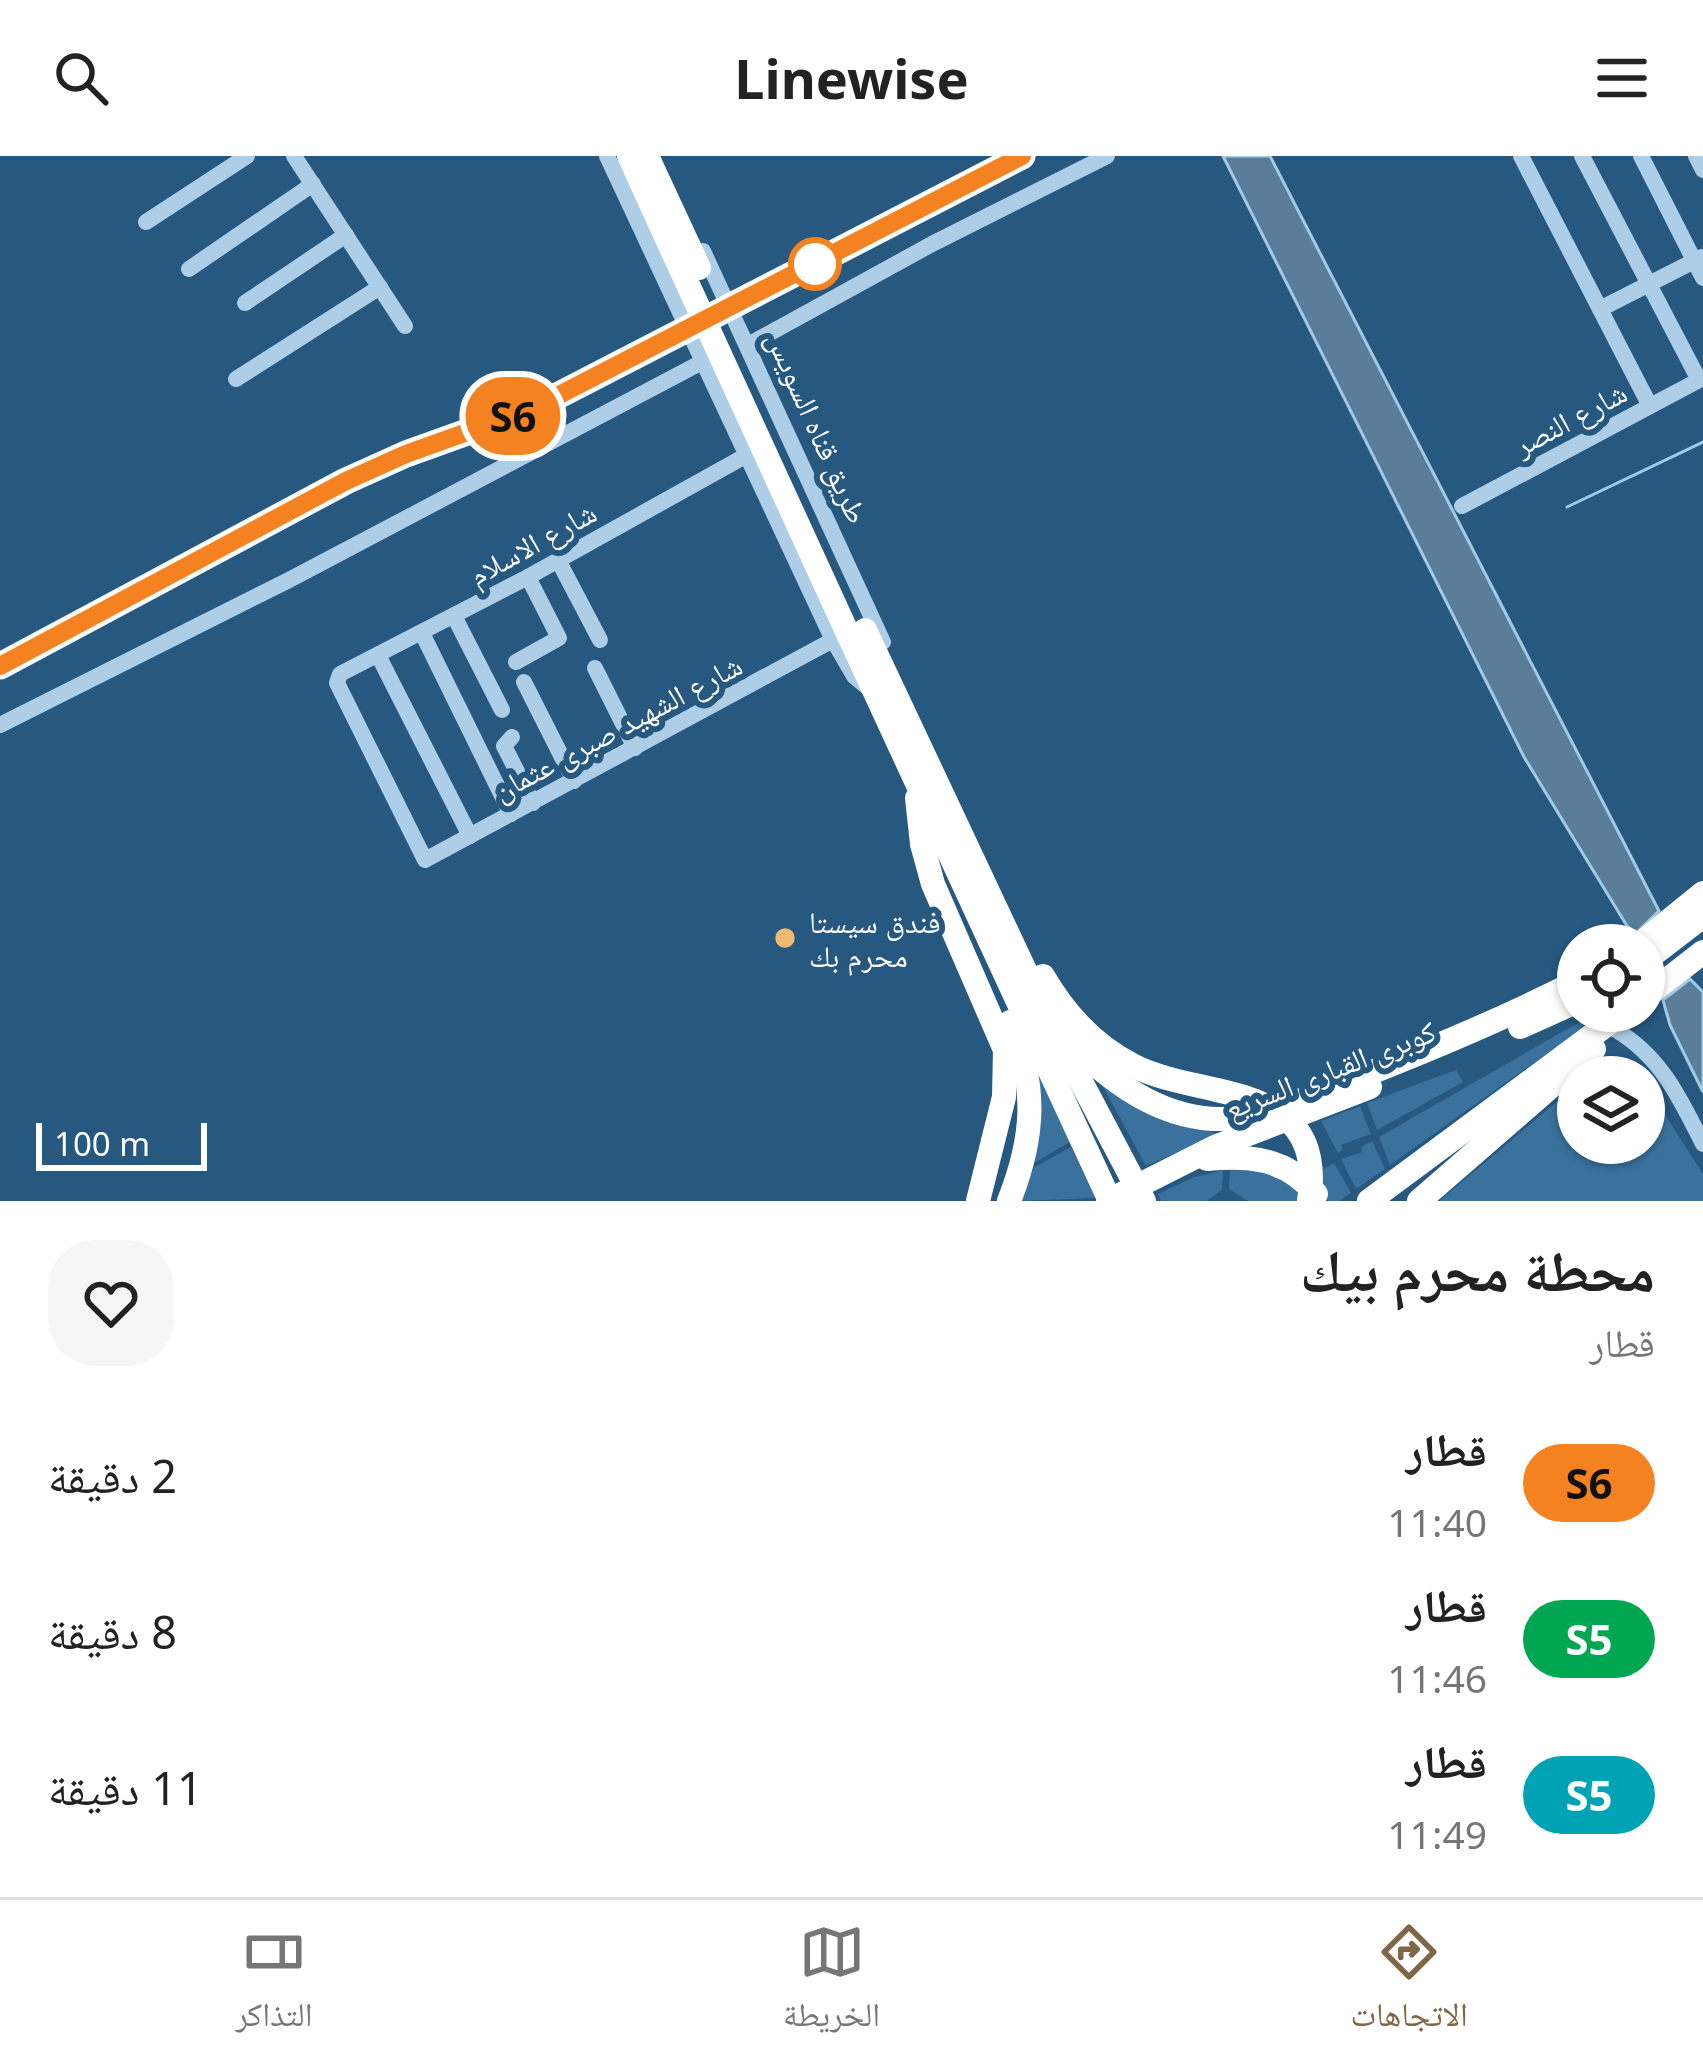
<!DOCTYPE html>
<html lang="ar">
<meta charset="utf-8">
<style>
body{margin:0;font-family:"Noto Sans","Noto Naskh Arabic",sans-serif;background:#f6f6f6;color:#222;direction:rtl;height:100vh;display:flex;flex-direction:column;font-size:45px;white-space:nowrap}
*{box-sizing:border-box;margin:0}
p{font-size:39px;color:#767676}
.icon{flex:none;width:66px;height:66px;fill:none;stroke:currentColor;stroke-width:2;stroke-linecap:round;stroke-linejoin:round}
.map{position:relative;height:1045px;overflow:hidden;direction:ltr}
.drawer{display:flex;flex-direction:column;background:#fff;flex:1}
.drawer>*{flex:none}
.badge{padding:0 24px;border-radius:39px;font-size:42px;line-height:78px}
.controls{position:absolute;left:1557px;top:768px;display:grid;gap:24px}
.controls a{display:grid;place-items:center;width:108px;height:108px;border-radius:50%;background:#fff;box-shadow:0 3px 9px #0004;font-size:60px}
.scale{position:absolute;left:36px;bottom:30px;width:171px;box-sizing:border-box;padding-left:12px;border:6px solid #fff;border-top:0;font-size:33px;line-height:42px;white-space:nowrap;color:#fff;-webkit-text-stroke:9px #265880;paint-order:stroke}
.map>.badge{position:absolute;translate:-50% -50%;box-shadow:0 0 0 6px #fff}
.round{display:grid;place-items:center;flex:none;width:126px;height:126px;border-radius:48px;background:#f6f6f6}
.summary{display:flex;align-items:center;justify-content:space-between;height:204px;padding:0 48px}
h1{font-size:57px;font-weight:700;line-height:90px}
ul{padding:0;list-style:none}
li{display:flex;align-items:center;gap:36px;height:156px;padding:0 48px}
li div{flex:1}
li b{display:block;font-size:45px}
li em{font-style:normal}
li .badge{min-width:132px;font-weight:700;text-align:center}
header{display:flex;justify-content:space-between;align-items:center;height:156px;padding:0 48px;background:#fff;font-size:54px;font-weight:700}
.tab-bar{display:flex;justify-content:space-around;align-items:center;height:168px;border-top:3px solid #e0e0e0;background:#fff;font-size:33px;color:#767676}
.tab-bar a{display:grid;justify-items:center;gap:6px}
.tab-bar .active{color:#7e6746}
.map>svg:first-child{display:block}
.green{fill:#3a729d}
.water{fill:#5a7e99;stroke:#a1cae7;stroke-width:3}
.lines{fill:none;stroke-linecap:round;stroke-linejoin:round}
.stream{stroke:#a1cae7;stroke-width:3}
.minor{stroke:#adcee6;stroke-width:16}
.highway{stroke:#fff;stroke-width:24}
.rail-casing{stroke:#fff;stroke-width:8}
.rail{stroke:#265880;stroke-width:3;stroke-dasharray:9;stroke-linecap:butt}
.highway-bridge{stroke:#fff;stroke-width:24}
.line-casing{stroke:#fff;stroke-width:27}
.line{stroke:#f58220;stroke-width:18}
.stop-dot{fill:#fff;stroke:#f58220;stroke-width:6}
.poi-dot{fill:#efbb72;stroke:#265880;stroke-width:4.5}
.labels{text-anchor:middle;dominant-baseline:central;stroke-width:12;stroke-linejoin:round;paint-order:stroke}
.street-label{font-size:30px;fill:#fff;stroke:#265880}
.poi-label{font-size:30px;fill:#fff;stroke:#265880;text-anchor:start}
</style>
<header><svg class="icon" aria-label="menu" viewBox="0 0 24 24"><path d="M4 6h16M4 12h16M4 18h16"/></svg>Linewise<svg class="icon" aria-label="search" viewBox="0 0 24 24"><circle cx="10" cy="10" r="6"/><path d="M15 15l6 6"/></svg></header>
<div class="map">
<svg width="1703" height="1045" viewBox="0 0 1703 1045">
<rect width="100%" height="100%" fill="#265880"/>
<g class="green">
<polygon points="1597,856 1601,859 1390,1009 1379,981"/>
<polygon points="1037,914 1070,986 1034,1007 1041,966"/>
<polygon points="1456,914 1463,926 1377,974 1367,947"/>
<polygon points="1100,925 1187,970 1220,978 1146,1010"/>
<polygon points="1644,926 1703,1018 1703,1045 1439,1045 1578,928 1578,987 1644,987"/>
<polygon points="1360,950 1371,978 1341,989 1343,994 1338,997 1321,965"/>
<polygon points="1372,985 1385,1013 1356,1033 1341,1003 1362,996 1361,991"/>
<polygon points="1071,991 1095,1042 1020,1045 1033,1012"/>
<polygon points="1334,1007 1351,1037 1339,1045 1328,1045 1320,1033 1320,1015"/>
<polygon points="1230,1013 1262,1014 1297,1032 1302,1045 1248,1045 1229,1033"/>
<polygon points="1223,1014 1222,1034 1206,1045 1161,1045 1158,1038 1192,1022"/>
</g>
<g class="water">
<polygon points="1223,0 1270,0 1659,755 1636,777 1627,770 1524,601"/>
<polygon points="1690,823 1703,836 1703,936 1670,869 1663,844"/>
</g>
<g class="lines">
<polyline class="stream" points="1567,351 1703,286"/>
<g class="minor">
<polyline points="294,0 405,170"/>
<polyline points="607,0 833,484 854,520 872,535"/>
<polyline points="1521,0 1650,250"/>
<polyline points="1582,0 1699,224"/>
<polyline points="1641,0 1703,122"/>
<polyline points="1696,0 1703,14"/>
<polyline points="146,66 247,0"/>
<polyline points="703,95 883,486"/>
<polyline points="189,113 313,28"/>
<polyline points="245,147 346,79"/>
<polyline points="1600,153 1702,101"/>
<polyline points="748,189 932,88 1107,0"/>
<polyline points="236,223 380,131"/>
<polyline points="747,299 528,421 340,518 337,527 425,704 833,484"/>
<polyline points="1462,350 1703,222"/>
<polyline points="558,404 600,484"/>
<polyline points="454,460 502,554"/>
<polyline points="422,477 511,658"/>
<polyline points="378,499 470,680"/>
<polyline points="516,506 559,482 528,421"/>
<polyline points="595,512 635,592"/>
<polyline points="524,526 574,625"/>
<polyline points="0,569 289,424 704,205"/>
<polyline points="512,581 504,590 533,647"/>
<path d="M1616,874C1661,901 1680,942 1703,988"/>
</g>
<g class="highway">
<polyline points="865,474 1047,861 1144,1045"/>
<polyline points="849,480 1110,1045"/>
<polyline points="917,642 922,688 933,728 1005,894 1004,941 978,1045"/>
<polyline points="1639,789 1703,737"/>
<polyline points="1651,800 1703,760"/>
<polyline points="1644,842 1703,796"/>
<polyline points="1520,871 1578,845"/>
<path d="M1064,879C1101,917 1147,955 1203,962C1254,969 1304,942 1352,924C1429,894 1504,863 1578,825"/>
<path d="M1009,1045C1034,982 1038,930 1010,866"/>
<polyline points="1369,1045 1625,855"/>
<polyline points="1419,1045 1594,893"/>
</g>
<g class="rail-casing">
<polyline id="rail" points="0,510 346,325 406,298 534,252 1022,0"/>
</g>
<use href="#rail" class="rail"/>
<g class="highway-bridge">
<polyline points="629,0 849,480"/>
<polyline points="647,0 699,112"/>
<path d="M1043,820C1065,858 1094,890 1134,910C1204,945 1328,923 1309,1045"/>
<path d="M1207,1003C1249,999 1287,1002 1316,1038"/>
<polyline points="1108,1045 1215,991 1370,931"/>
</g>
</g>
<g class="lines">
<g class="line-casing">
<polyline id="line" points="0,510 346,325 406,298 534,252 1022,0"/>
</g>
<use href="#line" class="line"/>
</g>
<circle class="stop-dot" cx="815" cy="108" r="24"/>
<circle class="poi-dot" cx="785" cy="782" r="12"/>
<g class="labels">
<g class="street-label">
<text transform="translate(1570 262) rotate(-28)">شارع النصر</text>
<text transform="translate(818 271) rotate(66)">طريق قناه السويس</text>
<text transform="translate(532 387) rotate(-29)">شارع الاسلام</text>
<text transform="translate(617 571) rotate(-28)">شارع الشهيد صبرى عثمان</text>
<text transform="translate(1330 913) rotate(-21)">كوبرى القبارى السريع</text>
</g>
<g class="poi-label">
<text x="809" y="765">فندق سيستا<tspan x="809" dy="34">محرم بك</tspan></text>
</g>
</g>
</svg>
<div class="controls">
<a><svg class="icon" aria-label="locate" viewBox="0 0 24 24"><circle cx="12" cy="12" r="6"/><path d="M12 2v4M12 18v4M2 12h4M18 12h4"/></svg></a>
<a><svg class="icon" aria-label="layers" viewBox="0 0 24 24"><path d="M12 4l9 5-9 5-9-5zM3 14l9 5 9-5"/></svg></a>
</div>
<div class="scale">100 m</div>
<b class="badge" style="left:513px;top:260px;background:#f58220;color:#111">S6</b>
</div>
<section class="drawer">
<div class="summary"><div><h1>محطة محرم بيك</h1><p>قطار</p></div><a class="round"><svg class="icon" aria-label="heart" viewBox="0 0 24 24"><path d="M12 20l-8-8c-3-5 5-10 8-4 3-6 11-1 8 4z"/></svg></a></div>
<ul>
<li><span class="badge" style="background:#f58220;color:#111">S6</span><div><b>قطار</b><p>11:40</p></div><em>2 دقيقة</em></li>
<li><span class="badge" style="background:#00a651;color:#fff">S5</span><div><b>قطار</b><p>11:46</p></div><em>8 دقيقة</em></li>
<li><span class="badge" style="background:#00a3b4;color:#fff">S5</span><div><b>قطار</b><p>11:49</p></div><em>11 دقيقة</em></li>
</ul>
</section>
<nav class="tab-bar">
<a class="active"><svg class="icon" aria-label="directions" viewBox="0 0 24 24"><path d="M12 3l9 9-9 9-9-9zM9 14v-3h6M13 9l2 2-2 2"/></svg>الاتجاهات</a>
<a><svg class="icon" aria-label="map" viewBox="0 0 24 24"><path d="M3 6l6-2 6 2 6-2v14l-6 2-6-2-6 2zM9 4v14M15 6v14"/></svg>الخريطة</a>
<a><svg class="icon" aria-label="tickets" viewBox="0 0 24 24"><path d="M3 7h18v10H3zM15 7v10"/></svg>التذاكر</a>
</nav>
